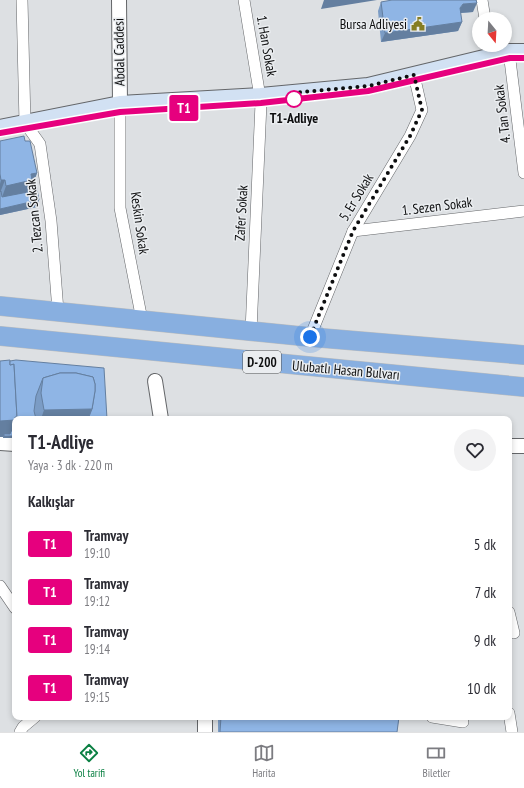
<!DOCTYPE html>
<html lang="tr">
<meta charset="utf-8">
<style>
body{margin:0;font-family:"PT Sans Narrow",sans-serif;background:#f2f2f3;color:#2b2b33;height:100vh;display:flex;flex-direction:column;font-size:15px;white-space:nowrap}
*{box-sizing:border-box;margin:0}
p{font-size:13px;color:#7c7c81}
.icon{flex:none;width:22px;height:22px;fill:none;stroke:currentColor;stroke-width:2;stroke-linecap:round;stroke-linejoin:round}
.map{position:relative;flex:1;overflow:hidden}
.details{position:absolute;left:12px;top:416px;width:500px;height:304px;display:flex;flex-direction:column;background:#fff;border-radius:8px;box-shadow:0 2px 6px #0003}
.details>*{flex:none}
.badge{padding:0 8px;border-radius:3px;font-size:14px;line-height:26px}
.needle{width:26px;rotate:162deg}
.tools{position:absolute;left:472px;top:12px;display:grid;gap:8px}
.tools a{display:grid;place-items:center;width:40px;height:40px;border-radius:50%;background:#fff;box-shadow:0 2px 6px #0003;font-size:20px}
.you{position:absolute;width:20px;height:20px;margin:-10px;border:3px solid #fff;border-radius:50%;background:#1a73e8;box-shadow:0 0 0 6px #1a73e833}
.map>.badge{position:absolute;translate:-50% -50%;box-shadow:0 0 0 2px #fff}
h2{padding:0 16px;font-size:15px;line-height:36px}
.round{display:grid;place-items:center;flex:none;width:42px;height:42px;border-radius:21px;background:#f2f2f3}
.summary{display:flex;align-items:center;justify-content:space-between;height:68px;padding:0 16px}
h1{font-size:19px;font-weight:800;line-height:30px}
ul{padding:0;list-style:none}
li{display:flex;align-items:center;gap:12px;height:48px;padding:0 16px}
li div{flex:1}
li b{display:block;font-size:15px}
li em{font-style:normal}
li .badge{min-width:44px;font-weight:700;text-align:center}
.dock{display:flex;justify-content:space-around;align-items:center;height:56px;border-top:1px solid #e1e1e2;background:#fff;font-size:11px;color:#7c7c81}
.dock a{display:grid;justify-items:center;gap:2px}
.dock .selected{color:#0b8043}
.map>svg:first-child{display:block}
.lines{fill:none;stroke-linecap:round;stroke-linejoin:round}
.minor-casing{stroke:#646669;stroke-width:12}
.tertiary-casing{stroke:#646669;stroke-width:16}
.secondary-casing{stroke:#646669;stroke-width:18}
.trunk-casing{stroke:#bbbcbc;stroke-width:20}
.minor{stroke:#fff;stroke-width:11}
.tertiary{stroke:#fff;stroke-width:14}
.secondary{stroke:#d2e1f3;stroke-width:16}
.trunk{stroke:#88afe0;stroke-width:19}
.tram{stroke:#323435;stroke-width:1}
.wall{fill:#7b9cc5}
.shaded-wall{fill:#647fa0}
.building{fill:#8fb5e5;stroke:#647fa0}
.line-casing{stroke:#fff;stroke-width:9}
.line{stroke:#e6007e;stroke-width:6}
.walk{stroke:#0d0e0f;stroke-width:4;stroke-dasharray:0 7.2}
.stop-dot{fill:#fff;stroke:#e6007e;stroke-width:2}
.labels{text-anchor:middle;dominant-baseline:central;stroke-width:3;stroke-linejoin:round;paint-order:stroke}
.shield{fill:#eaedf0;stroke:#4f5152;stroke-width:1}
.shield-label{font-size:13px;font-weight:bold;fill:#0d0e0f}
.poi-label{font-size:14px;fill:#0d0e0f;stroke:#eaedf0;text-anchor:end}
.street-label{font-size:14px;fill:#0d0e0f;stroke:#eaedf0}
.stop-label{font-size:14px;font-weight:bold;fill:#0d0e0f;stroke:#eaedf0}
</style>
<div class="map">
<svg width="524" height="732" viewBox="0 0 524 732">
<rect width="100%" height="100%" fill="#dde0e3"/>
<g class="lines">
<g class="minor-casing">
<g id="minor">
<polyline points="22,0 25,123 40,144 51,221 58,311"/>
<polyline points="244,0 261,103 251,331"/>
<polyline points="482,0 485,19"/>
<polyline points="509,52 524,173"/>
<polyline points="120,104 120,208 142,320"/>
<polyline points="353,231 524,211"/>
<polyline points="310,337 353,231 410,136 422,110 414,75"/>
<polyline points="0,586 15,608"/>
<polyline points="509,612 514,633"/>
<polyline points="509,713 512,732"/>
<polyline points="432,717 463,722"/>
<polyline points="20,732 23,727 35,717"/>
</g>
</g>
<g class="tertiary-casing">
<g id="tertiary">
<polyline points="119,0 120,104"/>
<polyline points="155,381 161,419"/>
<polyline points="0,443 15,444"/>
<polyline points="509,446 524,446"/>
<polyline points="205,732 205,717"/>
</g>
</g>
<g class="secondary-casing">
<polyline id="secondary" points="0,128 120,104 261,96 368,86 509,52 524,52"/>
</g>
<g class="trunk-casing">
<g id="trunk">
<polyline points="0,306 310,337 524,355"/>
<polyline points="0,336 524,387"/>
</g>
</g>
<use href="#minor" class="minor"/>
<use href="#tertiary" class="tertiary"/>
<use href="#secondary" class="secondary"/>
<use href="#trunk" class="trunk"/>
<polyline class="tram" points="0,133 120,112 261,103 368,91 510,58 524,58"/>
</g>
<g class="wall">
<polygon points="381,2 473,12 460,13 462,22 458,31 381,42 378,11"/>
<polygon points="0,141 37,173 35,179 37,207 0,215"/>
<polygon points="0,361 10,361 107,419 15,419 15,438 3,438 3,437 0,437"/>
<polygon points="218,717 399,717 397,732 218,732"/>
</g>
<g class="shaded-wall">
<polygon points="324,0 377,0 321,9"/>
<polygon points="477,3 473,12 460,13 460,8 463,4"/>
<polygon points="462,22 458,31 381,42 385,33"/>
<polygon points="37,173 30,192 0,203 6,186 31,174"/>
<polygon points="1,180 5,180 0,193 0,184"/>
<polygon points="39,200 37,207 0,215 0,209"/>
<polygon points="92,409 88,419 41,419 44,410"/>
<polygon points="15,417 17,417 16,419 15,419 15,438 3,438 4,434 3,437 0,437 0,421"/>
</g>
<g class="building">
<polygon points="392,0 476,0 477,3 463,4 460,8 462,22 385,33 381,2"/>
<polygon points="24,136 25,141 30,141 37,173 31,174 32,180 6,186 5,180 1,180 0,174 0,141"/>
<polygon points="35,179 39,200 0,209 0,192 1,191 2,197 28,192 30,185 32,185"/>
<polygon points="10,360 10,365 14,364 17,417 15,417 15,420 0,421 0,361"/>
<polygon points="16,360 104,368 107,419 88,419 92,409 95,391 95,384 93,377 76,373 60,373 43,378 36,396 34,411 36,419 16,419 17,417 14,364 10,365 10,361"/>
<polygon points="60,373 76,373 93,377 95,384 95,391 92,409 44,410 41,393 43,378"/>
<polygon points="15,423 15,436 4,436 4,434 10,434 11,431 12,431"/>
<polygon points="221,717 399,717 397,732 220,732"/>
</g>
<g class="lines">
<g class="line-casing">
<polyline id="line" points="0,133 120,112 261,103 368,91 510,58 524,58"/>
</g>
<use href="#line" class="line"/>
<polyline class="walk" points="294,99 292,93 368,86 414,75 422,110 410,136 353,231 310,337"/>
</g>
<defs>
<g id="civic-bare" transform="scale(1.08)"><path d="M-.6-6.5H3V-4.5H.6V-3L4-1V1h2V6H-6V1h2V-1L-.6-3ZM-1.2 2.5V6h2.4V2.5Z" fill="#857d23" stroke="#eaedf0" stroke-width="2.5" paint-order="stroke"/></g>
</defs>
<g fill-rule="evenodd">
<use href="#civic-bare" x="418" y="24"/>
</g>
<circle class="stop-dot" cx="294" cy="99" r="8"/>
<g class="labels">
<rect class="shield" x="243" y="351" width="38" height="22" rx="3"/>
<g class="shield-label">
<text x="262" y="362">D-200</text>
</g>
<g class="poi-label">
<text x="407" y="24">Bursa Adliyesi</text>
</g>
<g class="street-label">
<text transform="translate(267 46) rotate(80)">1. Han Sokak</text>
<text transform="translate(119 52) rotate(-91)">Abdal Caddesi</text>
<text transform="translate(502 114) rotate(-97)">4. Tan Sokak</text>
<text transform="translate(356 197) rotate(-59)">5. Er Sokak</text>
<text transform="translate(437 206) rotate(-7)">1. Sezen Sokak</text>
<text transform="translate(241 213) rotate(-87)">Zafer Sokak</text>
<text transform="translate(34 216) rotate(-96)">2. Tezcan Sokak</text>
<text transform="translate(140 223) rotate(82)">Keskin Sokak</text>
<text transform="translate(346 370) rotate(5)">Ulubatlı Hasan Bulvarı</text>
</g>
<g class="stop-label">
<text x="294" y="118">T1-Adliye</text>
</g>
</g>
</svg>
<div class="tools">
<a><svg class="needle" viewBox="-14 -14 28 28"><path d="M0-13l5 13h-10z" fill="#e53935"/><path d="M0 13l5-13h-10z" fill="#7c7c81"/></svg></a>
</div>
<div class="you" style="left:310px;top:337px"></div>
<b class="badge" style="left:184px;top:108px;background:#e6007e;color:#fff">T1</b>
<section class="details">
<div class="summary"><div><h1>T1-Adliye</h1><p>Yaya · 3 dk · 220 m</p></div><a class="round"><svg class="icon" aria-label="heart" viewBox="0 0 24 24"><path d="M12 20l-8-8c-3-5 5-10 8-4 3-6 11-1 8 4z"/></svg></a></div>
<h2>Kalkışlar</h2>
<ul>
<li><span class="badge" style="background:#e6007e;color:#fff">T1</span><div><b>Tramvay</b><p>19:10</p></div><em>5 dk</em></li>
<li><span class="badge" style="background:#e6007e;color:#fff">T1</span><div><b>Tramvay</b><p>19:12</p></div><em>7 dk</em></li>
<li><span class="badge" style="background:#e6007e;color:#fff">T1</span><div><b>Tramvay</b><p>19:14</p></div><em>9 dk</em></li>
<li><span class="badge" style="background:#e6007e;color:#fff">T1</span><div><b>Tramvay</b><p>19:15</p></div><em>10 dk</em></li>
</ul>
</section>
</div>
<nav class="dock">
<a class="selected"><svg class="icon" aria-label="directions" viewBox="0 0 24 24"><path d="M12 3l9 9-9 9-9-9zM9 14v-3h6M13 9l2 2-2 2"/></svg>Yol tarifi</a>
<a><svg class="icon" aria-label="map" viewBox="0 0 24 24"><path d="M3 6l6-2 6 2 6-2v14l-6 2-6-2-6 2zM9 4v14M15 6v14"/></svg>Harita</a>
<a><svg class="icon" aria-label="tickets" viewBox="0 0 24 24"><path d="M3 7h18v10H3zM15 7v10"/></svg>Biletler</a>
</nav>
